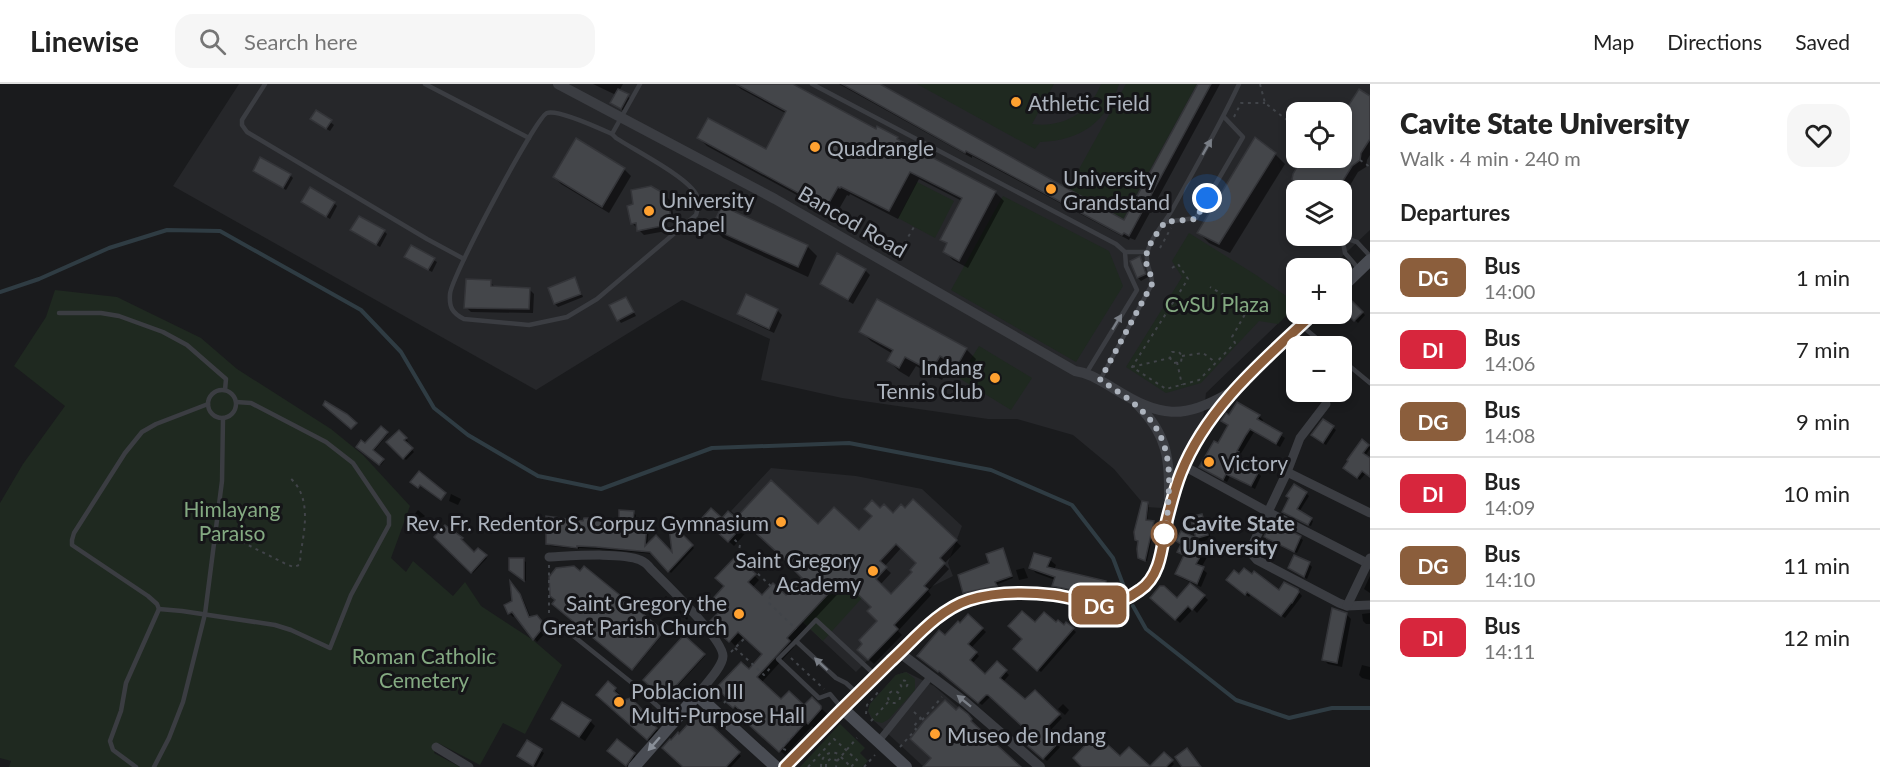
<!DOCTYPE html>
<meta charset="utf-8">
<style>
body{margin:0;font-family:Lato,sans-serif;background:#f6f6f6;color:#222;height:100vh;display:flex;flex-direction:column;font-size:22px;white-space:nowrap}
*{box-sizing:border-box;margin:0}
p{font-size:20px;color:#767676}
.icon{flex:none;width:33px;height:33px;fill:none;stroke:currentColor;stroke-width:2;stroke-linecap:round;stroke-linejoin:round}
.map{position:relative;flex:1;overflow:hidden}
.details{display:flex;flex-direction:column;background:#fff;width:510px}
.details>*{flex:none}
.badge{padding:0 12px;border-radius:9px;font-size:21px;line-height:39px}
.buttons{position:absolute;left:1286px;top:18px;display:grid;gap:12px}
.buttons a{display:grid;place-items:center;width:66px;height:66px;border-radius:12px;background:#fff;box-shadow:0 3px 9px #0003;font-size:30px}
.you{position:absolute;width:30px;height:30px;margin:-15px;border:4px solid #fff;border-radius:50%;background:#1a73e8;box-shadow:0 0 0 9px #1a73e833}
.map>.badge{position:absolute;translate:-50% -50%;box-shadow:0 0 0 3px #fff}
h2{padding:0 30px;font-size:22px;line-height:54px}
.round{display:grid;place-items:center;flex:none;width:63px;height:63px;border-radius:18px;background:#f6f6f6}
.headline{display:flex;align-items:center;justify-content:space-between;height:102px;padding:0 30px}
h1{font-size:28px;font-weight:800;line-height:45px}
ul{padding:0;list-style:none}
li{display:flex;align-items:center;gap:18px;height:72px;padding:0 30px;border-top:2px solid #e0e0e0}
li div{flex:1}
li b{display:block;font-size:22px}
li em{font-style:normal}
li .badge{min-width:66px;font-weight:700;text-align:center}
header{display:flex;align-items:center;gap:36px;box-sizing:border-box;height:84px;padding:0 30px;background:#fff;border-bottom:2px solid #e0e0e0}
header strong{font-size:28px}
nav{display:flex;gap:33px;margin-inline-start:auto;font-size:21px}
.search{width:420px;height:54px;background:#f6f6f6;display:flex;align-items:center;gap:15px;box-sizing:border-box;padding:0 21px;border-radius:18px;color:#767676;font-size:22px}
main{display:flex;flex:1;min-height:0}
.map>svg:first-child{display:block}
.built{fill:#26272a;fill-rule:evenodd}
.green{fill:#1f2920}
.shadow{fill:#0007;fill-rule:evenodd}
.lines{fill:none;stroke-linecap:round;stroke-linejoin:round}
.stream{stroke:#2f3c43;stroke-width:4}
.building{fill:#44464a;stroke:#343539;stroke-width:1.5;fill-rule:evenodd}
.path{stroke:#414449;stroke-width:2;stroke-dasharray:3 4.5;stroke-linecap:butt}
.service{stroke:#3b3d42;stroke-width:4.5}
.pedestrian{stroke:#3b3d42;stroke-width:7}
.minor{stroke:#3b3d42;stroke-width:9}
.tertiary{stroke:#3b3d42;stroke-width:10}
.secondary{stroke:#494c53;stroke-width:12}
.oneway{fill:#797e86}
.oneway2{fill:#898f98}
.line-casing{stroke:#fff;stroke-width:14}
.line{stroke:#8b5e3c;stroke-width:9}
.walk{stroke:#acb3bd;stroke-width:6;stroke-dasharray:0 10.8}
.poi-dot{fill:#ffa130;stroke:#151518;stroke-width:2}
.stop-dot{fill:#fff;stroke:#8b5e3c;stroke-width:3}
.labels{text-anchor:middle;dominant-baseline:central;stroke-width:6;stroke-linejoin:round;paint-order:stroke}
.poi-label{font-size:21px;fill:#acb3bd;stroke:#151518;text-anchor:start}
.street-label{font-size:21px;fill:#acb3bd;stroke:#151518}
.park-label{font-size:21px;fill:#84aa82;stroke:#151518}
.stop-label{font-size:21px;font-weight:bold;fill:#acb3bd;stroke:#151518;text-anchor:start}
</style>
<header>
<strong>Linewise</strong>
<div class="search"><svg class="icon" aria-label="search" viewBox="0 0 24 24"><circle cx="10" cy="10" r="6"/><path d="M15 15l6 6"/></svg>Search here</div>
<nav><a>Map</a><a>Directions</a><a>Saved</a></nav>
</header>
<main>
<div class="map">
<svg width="1370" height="683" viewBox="0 0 1370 683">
<rect width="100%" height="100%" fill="#1a1b1d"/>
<g class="built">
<path d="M239,0H1370V146L1330,184H1296V222L1206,309L1203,335L1179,376L1162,424L1146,423L1114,385L1073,351L1017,335H988L842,314L761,296L770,255L682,216L536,306L173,102ZM1296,28H1341V74H1296ZM1296,106H1341V152H1296Z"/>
<polygon points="771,384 856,392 922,405 962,442 948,479 953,492 927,505 894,541 898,545 856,588 780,517 802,493 731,427"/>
<polygon points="906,588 934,602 972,635 924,683 871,634 868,627 870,620 896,591"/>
</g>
<g class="green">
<path d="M917,0H1054L1032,40C1063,44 1090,29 1101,0H1119C1107,38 1080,57 1040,58L1035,65Z"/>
<polygon points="1126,0 1197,0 1123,135 1068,105"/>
<polygon points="917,98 954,117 935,154 898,134"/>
<polygon points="1003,112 1109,167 1123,202 1076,278 951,206"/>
<polygon points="1189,149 1256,191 1296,219 1296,222 1278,240 1259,237 1201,299 1166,309 1126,283 1182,193 1172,177"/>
<polygon points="55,206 117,213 201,254 237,285 331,345 363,371 410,422 391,474 406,488 413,477 453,512 465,498 481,522 533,556 562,581 525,650 503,639 480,681 438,659 434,669 460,683 9,683 11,677 0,674 0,419 23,380 65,322 14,282 46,233"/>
<polygon points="979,262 1032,294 1011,326 959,294"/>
<polygon points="842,496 862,514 823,557 803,538"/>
<polygon points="906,588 915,595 915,606 889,635 882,639 874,637 868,627 870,620 896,591"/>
<polygon points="840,640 865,664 860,669 868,677 862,683 800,683"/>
</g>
<g class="shadow">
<polygon points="593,0 623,0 619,7 631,15 624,27 612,19 616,11"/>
<polygon points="736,0 794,0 877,47 878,44 897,55 902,60 995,108 1004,117 968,184 953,176 945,168 948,161 942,155 962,117 919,95 898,135 850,110 849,112 847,111 835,132 707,62 699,54 766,67 787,30 741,5"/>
<polygon points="839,0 876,0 1125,138 1200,0 1220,0 1135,156 1130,154 1129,156 972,72 972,74"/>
<polygon points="1370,14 1370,71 1367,76 1366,83 1358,88 1346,108 1351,117 1350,122 1344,129 1341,130 1341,106 1303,106 1297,101 1317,74 1341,74 1341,36"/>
<polygon points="316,28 334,41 330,47 315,38"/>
<polygon points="576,56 624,85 631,92 609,129 561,100 554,93"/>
<polygon points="1275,70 1285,80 1230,169 1209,159 1199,149"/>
<polygon points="254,87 290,91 293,94 286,106"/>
<polygon points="664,111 670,116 675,137 665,138 666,147 644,151 632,139"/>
<polygon points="303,118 334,119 337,122 330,135"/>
<polygon points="713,144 807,162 817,172 808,193 723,154"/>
<polygon points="352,146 384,147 387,150 380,163"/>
<polygon points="412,163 437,178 432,188 409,175"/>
<polygon points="1140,174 1142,177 1148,193 1141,197 1138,194 1132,177"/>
<polygon points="865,186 870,191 853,220 827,204 822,199"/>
<polygon points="574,195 577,198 583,213 558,223 555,220"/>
<polygon points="490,198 496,204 529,205 534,210 533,229 471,228 466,223"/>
<polygon points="747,212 777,226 782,231 774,249 743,234 738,229"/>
<polygon points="1346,213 1365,231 1358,239 1341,223 1341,217"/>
<polygon points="628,217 636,232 621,239 619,236"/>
<polygon points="861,247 966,265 976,275 968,291 950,281 942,296 916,282 909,293 899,287 889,277 893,270 871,257"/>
<polygon points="1341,283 1351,292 1341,304"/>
<polygon points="1259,332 1263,336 1261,339 1285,354 1280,363 1254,348 1240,371 1241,373 1238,379 1258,389 1261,392 1255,405 1230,392 1227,398 1205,386 1218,361"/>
<polygon points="1324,337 1336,346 1326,361 1316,354"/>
<polygon points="381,345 388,350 373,368 384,377 381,381 358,362 366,361"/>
<polygon points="398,348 408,357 406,360 414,368 406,376 388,358"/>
<polygon points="1362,357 1370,363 1370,365 1365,372 1366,389 1360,396 1348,387"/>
<polygon points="1306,409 1309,412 1299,428 1313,437 1311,442 1286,430"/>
<polygon points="451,410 461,415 458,421 449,417"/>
<path d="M913,417L961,462L944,480L949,485L928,507L931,511L898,547L902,551L874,580L859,566L879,537L873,523L848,499L791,560L794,563L761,599L781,617L805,623L812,615L827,630L814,644L812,642L785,671L754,643L751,636L741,626L739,628L733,622L749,587L764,570L744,552L735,562L712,537L720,528L726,503L736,474L759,496L752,504L762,514L786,513L804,494L793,481L751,443L734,462L704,434L819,442L859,448L880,426L893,431L905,426ZM902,463L918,479L914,488L891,512L880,501L891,489L884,483Z"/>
<polygon points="1147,419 1149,421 1147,438 1155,440 1147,477 1142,475"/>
<polygon points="418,426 425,432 420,437 414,431"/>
<polygon points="633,429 636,431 635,441 647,442 649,445 647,462 675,472 680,444 682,446 683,453 694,464 671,489 654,470 599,465 579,464 579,465 550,462 548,459 585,439 596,436 599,439 620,440"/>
<polygon points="1201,432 1206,436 1211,455 1198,459 1210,468 1201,484 1207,489 1201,503 1181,494 1177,490 1185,473 1178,468 1182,461 1178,457 1182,449 1199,457 1192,434"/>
<polygon points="445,443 462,455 463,456 461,458 474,470 478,466 487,474 473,489 436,453"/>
<polygon points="1265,453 1300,454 1303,456 1297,469"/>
<polygon points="1003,466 1013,494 996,501 998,504 966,510 964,508"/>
<polygon points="523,476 526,478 526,497 514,488"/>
<polygon points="1050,476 1056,481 1054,486 1105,498 1111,504 1108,517 1060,508 1054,502 1055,496 1036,489 1030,483"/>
<polygon points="1309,480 1312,483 1307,495 1289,484"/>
<polygon points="584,484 664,549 634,585 554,520"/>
<polygon points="1024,484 1028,494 1019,496 1016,486"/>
<polygon points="1370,492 1370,509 1364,505"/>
<polygon points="1231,499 1279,508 1297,506 1302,512 1285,534 1251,510 1249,513"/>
<polygon points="512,501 523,515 531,534 540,536 548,546 537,558 516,531 513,533 509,529 514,518"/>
<polygon points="666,512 688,534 687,536 664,514"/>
<polygon points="1204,512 1208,516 1197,529 1193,525 1180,539 1152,514 1177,516"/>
<polygon points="1370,529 1370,540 1366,540 1363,537 1362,530"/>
<polygon points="1346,530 1351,535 1342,583 1328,580 1323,575"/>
<polygon points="968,532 986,548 971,564 979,572 972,580 985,592 997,579 1009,591 1003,598 1025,617 1035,608 1062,634 1046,651 1060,663 1047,677 1018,652 1026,644 990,613 982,621 943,589 942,590 922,575"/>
<polygon points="1056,540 1064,544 1067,540 1076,548 1041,588 1015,565"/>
<polygon points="684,553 705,572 666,615 645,596"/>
<polygon points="1362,581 1370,583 1370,596 1362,594 1359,591"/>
<polygon points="608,600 620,610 618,612 624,618 637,622 649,634 647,636 661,649 652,659 603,615"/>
<polygon points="1063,620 1069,626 1065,631 1058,625"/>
<polygon points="698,632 741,672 731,683 685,683 679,652"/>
<polygon points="553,635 590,637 595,642 585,657"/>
<polygon points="527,658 544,669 536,683 519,672"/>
<polygon points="612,670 634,671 637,673 629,683"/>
<polygon points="1164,670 1174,680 1171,683 1151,683"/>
</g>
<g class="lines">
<g class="stream">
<polyline points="0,208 39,195 109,164 167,146 220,147 361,226 401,268 434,324 468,351 538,392 601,405 712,364 849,359 991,386 1072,421 1113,474 1124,503"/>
<polyline points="1133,522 1146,545 1236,616 1289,634 1332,624 1370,624"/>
</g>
</g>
<g class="building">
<polygon points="736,0 793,0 876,45 877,42 898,53 897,55 996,107 959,177 943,168 947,159 940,156 962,114 910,88 889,127 841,103 840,104 838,103 826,124 697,54 708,34 766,65 786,27"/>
<polygon points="842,0 880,0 1124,136 1198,0 1211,0 1129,152 1124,149 1122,151 966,67 965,69"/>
<polygon points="618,5 629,10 621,25 610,19"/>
<polygon points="1359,5 1370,12 1370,55 1361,69 1360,76 1352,82 1341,100 1344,106 1303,106 1294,100 1292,95 1293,90 1297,83 1302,81 1309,82 1315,74 1341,74 1341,33"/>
<polygon points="316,26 332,36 326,45 310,35"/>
<polygon points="1255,53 1276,69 1219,160 1197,149"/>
<polygon points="576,54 625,84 602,123 553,93"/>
<polygon points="260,73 291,90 283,104 253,87"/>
<polygon points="651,102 665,110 671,132 661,134 662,142 637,147 636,139 631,140 627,122 633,120 631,106"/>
<polygon points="310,103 335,118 326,133 301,118"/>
<polygon points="722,122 808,161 798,183 711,144"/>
<polygon points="359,132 385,146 376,161 350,146"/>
<polygon points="411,161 435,174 428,186 404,173"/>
<polygon points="837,169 866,185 848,216 820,200"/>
<polygon points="1140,172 1146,190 1137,194 1130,177"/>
<polygon points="575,193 581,210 554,220 548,204"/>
<polygon points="466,195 491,196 491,202 530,204 529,225 464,224"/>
<polygon points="746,210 778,225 769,245 737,230"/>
<polygon points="1346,211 1363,228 1354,237 1341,225 1341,212"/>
<polygon points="626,213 634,228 617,237 609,221"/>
<polygon points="877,215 967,264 957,282 940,272 931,287 905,273 899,284 887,277 893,266 859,248"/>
<polygon points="325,317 347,330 357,339 351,345 323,321"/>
<polygon points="1237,318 1260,331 1257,335 1282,349 1276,360 1250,345 1246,351 1237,367 1239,368 1234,375 1259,387 1251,402 1226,390 1223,396 1199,383 1214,357 1218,359 1228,341 1221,337 1226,329 1229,331"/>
<polygon points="1323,335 1334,342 1323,359 1311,351"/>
<polygon points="381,342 388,348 373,366 384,375 379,381 356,363 361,356 365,359"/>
<polygon points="399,346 407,354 404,356 413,364 403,375 386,358"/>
<polygon points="1362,355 1369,361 1363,369 1370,374 1370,393 1362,387 1357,394 1343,384 1348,377 1347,376"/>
<polygon points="419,387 446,409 441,416 420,401 418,404 410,398"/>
<path d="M771,396L818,440L834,423L859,446L872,432L864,425L872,416L880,424L884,420L893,429L901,420L905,424L913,415L957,456L940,474L945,479L924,502L928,505L894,541L898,545L868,576L857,566L862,560L859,556L877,537L867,527L871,523L842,495L787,554L790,557L757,593L781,615L789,607L804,621L812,613L821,622V625L808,640L806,638L779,668L747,639L750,635L735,622L733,624L726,618L728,615L716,604L741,578L749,585L762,570L738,548L729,558L720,550L710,537L719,528L709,519L724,502L715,494L736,472L756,490L748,498L762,511L773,499L786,511L802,494L790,482L791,481L745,439L728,458L702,434L711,424L722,434L728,427L736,434ZM896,460L916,479L910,486L912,488L891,510L876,495L887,483L880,477Z"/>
<polygon points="1294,400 1307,408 1297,425 1312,434 1308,441 1282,428 1289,414 1286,412"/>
<polygon points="1142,417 1148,418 1146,436 1154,437 1145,477 1138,474 1137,465 1138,457 1135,456 1134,448"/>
<polygon points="619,426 634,427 633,439 647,441 645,462 656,451 672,468 669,444 680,442 681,449 693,461 668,488 650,468 596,463 577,462 577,464 546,460 546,432 583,437 584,434 597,434 596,437 619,439"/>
<polygon points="1202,430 1208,451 1194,455 1206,462 1196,480 1204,483 1197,500 1175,490 1184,471 1177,468 1181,460 1176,457 1181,447 1196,454 1190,433"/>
<polygon points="1270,439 1275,441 1276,440 1301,452 1294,468 1264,453"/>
<polygon points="445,441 463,454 461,455 474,468 478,464 487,471 471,489 434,453"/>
<polygon points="1003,464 1012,492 995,498 997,502 963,509 958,491 989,479 986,470"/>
<polygon points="1034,469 1051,474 1047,483 1106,497 1102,512 1052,502 1055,493 1029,484"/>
<polygon points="1294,471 1310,478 1304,493 1288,484"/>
<polygon points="509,474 524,474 524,497 509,486"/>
<polygon points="574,482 580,487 584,482 664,547 632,586 552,520 555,516 550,512 549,493 556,484"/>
<polygon points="1244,484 1252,490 1254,487 1279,506 1284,498 1298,505 1299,508 1292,519 1291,519 1281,532 1247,508 1245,511 1226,496 1234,486 1239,490"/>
<polygon points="510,497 520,510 529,533 537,531 545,541 533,556 512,528 508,530 504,521 512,517"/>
<polygon points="1190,499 1205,511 1192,526 1188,522 1175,536 1150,514 1160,502 1164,502 1177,514"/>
<polygon points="1332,524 1347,529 1337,579 1322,576"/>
<polygon points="1022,527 1035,538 1044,528 1056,538 1058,536 1064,541 1066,538 1074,544 1037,587 1013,565 1022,555 1008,542"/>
<polygon points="968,530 983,544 968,560 977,568 970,576 985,590 997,577 1007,586 1000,594 1025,615 1035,606 1060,630 1044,646 1058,659 1043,675 1016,652 1024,644 988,611 986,611 978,619 939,587 938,588 917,572 939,546 945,551 958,537 960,539"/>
<polygon points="684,551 705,570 664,615 643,596"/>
<polygon points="608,597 616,604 614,607 625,616 630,614 638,621 645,629 643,631 657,644 647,656 596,611"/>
<polygon points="945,616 956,626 959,623 968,630 972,635 971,637 1021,683 923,683 931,674 910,655 924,637"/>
<polygon points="562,618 591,636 579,653 551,635"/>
<polygon points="698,629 740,668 726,683 683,683 662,664 670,655 671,656 678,648 679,650"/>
<polygon points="1096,650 1120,672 1129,663 1150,682 1164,668 1173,676 1166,683 1082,683 1073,674"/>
<polygon points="617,655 635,669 626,682 607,667"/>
<polygon points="527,656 542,665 533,682 517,672"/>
<polygon points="1187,664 1201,683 1182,683 1175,673"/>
</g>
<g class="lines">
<g class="path">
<polyline points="1260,0 1265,19 1296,43"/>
<polyline points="1234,33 1241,19 1265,19"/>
<polyline points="1360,76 1370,83"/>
<polyline points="1160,164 1171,144"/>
<polyline points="897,172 914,143"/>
<polyline points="1172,184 1178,180 1188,195 1132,283 1166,305 1199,296 1235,259 1232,253 1248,225 1210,203"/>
<polyline points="1182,272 1203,269 1215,278"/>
<polyline points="1177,278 1182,301"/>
<polyline points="1132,283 1170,274 1172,268 1179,268 1182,272 1181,278 1174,279 1170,274"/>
<polyline points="713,435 740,461 738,471 774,505 768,518 796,545"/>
<path d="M222,448L288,481L294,483L299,481C301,476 300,472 301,467C305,444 311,412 290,394"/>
<polyline points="549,481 549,532"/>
<polyline points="735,564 764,591 772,582"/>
<polyline points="731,568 745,554"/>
<polyline points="791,574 824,605"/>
<circle cx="904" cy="600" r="3.5"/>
<circle cx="894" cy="613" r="6"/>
<polyline points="727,617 730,620 733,616"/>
<polyline points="724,619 729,613 720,604 722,602 735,614"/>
<polyline points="914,628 924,637"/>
<polyline points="644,630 656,640"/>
<polyline points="866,630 867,621 879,607"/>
<polyline points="922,636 942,613"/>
<polyline points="871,637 889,617"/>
<polyline points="900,663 916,645 913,643 921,634"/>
<polyline points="786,666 781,664 804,638"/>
<polyline points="841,673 851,683"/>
<polyline points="837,677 857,654"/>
<polyline points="808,683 834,655 857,676 851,683"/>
<path d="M821,683C821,671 830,665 840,671"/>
<polyline points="826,683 826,678 832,674 837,677 836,683"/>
<polyline points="864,683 875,671"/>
</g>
<g class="service">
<polyline points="265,0 242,36 242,41 247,48 427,155 464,175"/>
<polyline points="425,0 529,54"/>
<polyline points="812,0 1116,160 1125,168 1148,168"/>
<path d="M612,50C601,45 558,25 547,29C536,33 451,193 450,210C449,223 452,229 464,235L529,241L567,233L597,215L696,131C698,124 700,118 697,112C690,94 634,66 616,54L612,50L640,0"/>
<polyline points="1165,138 1196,134 1243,53 1224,33"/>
<polyline points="1358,184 1345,169 1342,153 1357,158 1370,172"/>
<polyline points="59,229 101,229 119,232 163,248 187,261 226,295 225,306"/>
<polyline points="1303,243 1326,262"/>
<polyline points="1341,275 1370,299"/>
<polyline points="1087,288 1137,206 1126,182 1125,168"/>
<path d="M1100,296L1152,200C1153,188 1145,183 1147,170C1150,154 1164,140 1172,126C1195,84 1219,43 1239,0"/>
<circle cx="222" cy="320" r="14"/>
<polyline points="208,320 156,340 142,348 125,369 74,449 72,456 72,461 148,512 157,520 159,525 182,527 275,541 291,546 330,564 351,511 389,441 389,432 353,379 326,358 251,319 236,318"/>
<polyline points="556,538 632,599 674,637"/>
<polyline points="796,557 816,536 874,590"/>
<polyline points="840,622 830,610 819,614 778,575 796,557 836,594 846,599 857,609"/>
<polyline points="136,683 113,666 110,657 121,627 126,599 159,525"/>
<polyline points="154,683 169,654 183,618 205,530 222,397 223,334"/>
</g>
<polyline class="pedestrian" points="878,658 931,592"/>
<g class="minor">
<polyline points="1326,320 1300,354 1287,388 1252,462 1251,469 1257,476 1339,519 1347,522 1370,521"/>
<polyline points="1184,382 1268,428 1367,479"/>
<polyline points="1287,388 1370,429"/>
<path d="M549,473C571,472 622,468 640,476C645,478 648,481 651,485C665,499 723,555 723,572C723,583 704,602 697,611"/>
<polyline points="1347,522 1370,474"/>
<polyline points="436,663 469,683"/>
</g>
<g class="tertiary">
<path d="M558,0L775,115L1075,287C1090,289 1101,297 1113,304C1161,334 1182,336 1231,308"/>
<path d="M1138,321C1170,354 1169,377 1169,420"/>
<polyline points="900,569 965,618 1040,683"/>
</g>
<g class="secondary">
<polyline points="1341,204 1370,176"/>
<polyline points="842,624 906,683"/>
<polyline points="634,683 697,611 776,683"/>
<path d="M785,683L842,624L926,544C964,509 1008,504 1058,512C1092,517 1107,530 1140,507C1162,491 1162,461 1167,437C1171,421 1175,404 1181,389C1207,324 1263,276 1313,230"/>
</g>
</g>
<defs><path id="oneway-solid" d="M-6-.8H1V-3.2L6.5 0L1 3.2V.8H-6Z" transform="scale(1.5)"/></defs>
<g class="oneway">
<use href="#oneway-solid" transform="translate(1207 63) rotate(-60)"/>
<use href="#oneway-solid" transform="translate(1117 238) rotate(-59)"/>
<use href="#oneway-solid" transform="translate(821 580) rotate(-137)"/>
<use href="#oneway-solid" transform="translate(964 617) rotate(-141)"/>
</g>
<use class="oneway2" href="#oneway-solid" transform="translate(654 660) rotate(131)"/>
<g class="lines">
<g class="line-casing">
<path id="line" d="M785,683C820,647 855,612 891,577C914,556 938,526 969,516C995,508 1027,508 1054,511C1090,516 1106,531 1140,506C1162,491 1162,460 1167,436C1171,420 1175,404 1181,389C1207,323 1264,276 1313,230"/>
</g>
<use href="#line" class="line"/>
<path class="walk" d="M1164,450C1168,434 1168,420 1169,404C1171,345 1146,325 1100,296L1152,200C1153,193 1149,189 1147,182C1142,166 1157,150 1165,138L1196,135L1207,114"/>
</g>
<g class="poi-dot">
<circle cx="1016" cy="18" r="6"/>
<circle cx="815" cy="63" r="6"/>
<circle cx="1051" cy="105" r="6"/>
<circle cx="649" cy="127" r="6"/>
<circle cx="995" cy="294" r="6"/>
<circle cx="1209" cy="378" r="6"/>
<circle cx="781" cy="438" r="6"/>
<circle cx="873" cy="487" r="6"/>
<circle cx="739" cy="530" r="6"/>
<circle cx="619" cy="618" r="6"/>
<circle cx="935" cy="650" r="6"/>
</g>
<circle class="stop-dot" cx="1164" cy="450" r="12"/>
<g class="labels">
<g class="poi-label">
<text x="1028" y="18">Athletic Field</text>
<text x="827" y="63">Quadrangle</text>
<text x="1063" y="93">University<tspan x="1063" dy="24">Grandstand</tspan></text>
<text x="661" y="115">University<tspan x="661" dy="24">Chapel</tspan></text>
<text x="983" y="282" text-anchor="end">Indang<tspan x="983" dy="24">Tennis Club</tspan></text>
<text x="1221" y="378">Victory</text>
<text x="769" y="438" text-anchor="end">Rev. Fr. Redentor S. Corpuz Gymnasium</text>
<text x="861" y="475" text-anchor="end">Saint Gregory<tspan x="861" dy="24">Academy</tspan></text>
<text x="727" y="518" text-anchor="end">Saint Gregory the<tspan x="727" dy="24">Great Parish Church</tspan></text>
<text x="631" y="606">Poblacion III<tspan x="631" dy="24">Multi-Purpose Hall</tspan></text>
<text x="947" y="650">Museo de Indang</text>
</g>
<g class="street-label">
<text transform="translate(853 137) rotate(30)">Bancod Road</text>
</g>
<g class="park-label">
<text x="1217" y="219">CvSU Plaza</text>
<text x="232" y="424">Himlayang<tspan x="232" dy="24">Paraiso</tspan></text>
<text x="424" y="571">Roman Catholic<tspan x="424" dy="24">Cemetery</tspan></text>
</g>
<g class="stop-label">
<text x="1182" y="438">Cavite State<tspan x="1182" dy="24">University</tspan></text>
</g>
</g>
</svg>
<div class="buttons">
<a><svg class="icon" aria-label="locate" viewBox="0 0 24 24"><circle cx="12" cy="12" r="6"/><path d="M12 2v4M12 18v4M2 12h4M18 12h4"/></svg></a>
<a><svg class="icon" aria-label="layers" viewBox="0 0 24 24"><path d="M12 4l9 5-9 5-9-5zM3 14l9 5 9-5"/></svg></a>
<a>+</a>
<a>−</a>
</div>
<div class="you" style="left:1207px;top:114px"></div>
<b class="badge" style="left:1099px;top:521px;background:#8b5e3c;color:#fff">DG</b>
</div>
<section class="details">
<div class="headline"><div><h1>Cavite State University</h1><p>Walk · 4 min · 240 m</p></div><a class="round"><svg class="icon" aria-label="heart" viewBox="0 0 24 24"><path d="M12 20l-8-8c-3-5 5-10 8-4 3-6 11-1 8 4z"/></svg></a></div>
<h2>Departures</h2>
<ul>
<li><span class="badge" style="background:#8b5e3c;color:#fff">DG</span><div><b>Bus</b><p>14:00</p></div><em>1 min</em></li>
<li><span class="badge" style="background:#d7263d;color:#fff">DI</span><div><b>Bus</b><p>14:06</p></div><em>7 min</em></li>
<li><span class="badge" style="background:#8b5e3c;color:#fff">DG</span><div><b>Bus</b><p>14:08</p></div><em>9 min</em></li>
<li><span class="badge" style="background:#d7263d;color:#fff">DI</span><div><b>Bus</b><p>14:09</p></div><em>10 min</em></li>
<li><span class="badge" style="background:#8b5e3c;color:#fff">DG</span><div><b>Bus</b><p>14:10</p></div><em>11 min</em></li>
<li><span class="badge" style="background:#d7263d;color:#fff">DI</span><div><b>Bus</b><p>14:11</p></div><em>12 min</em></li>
</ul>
</section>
</main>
